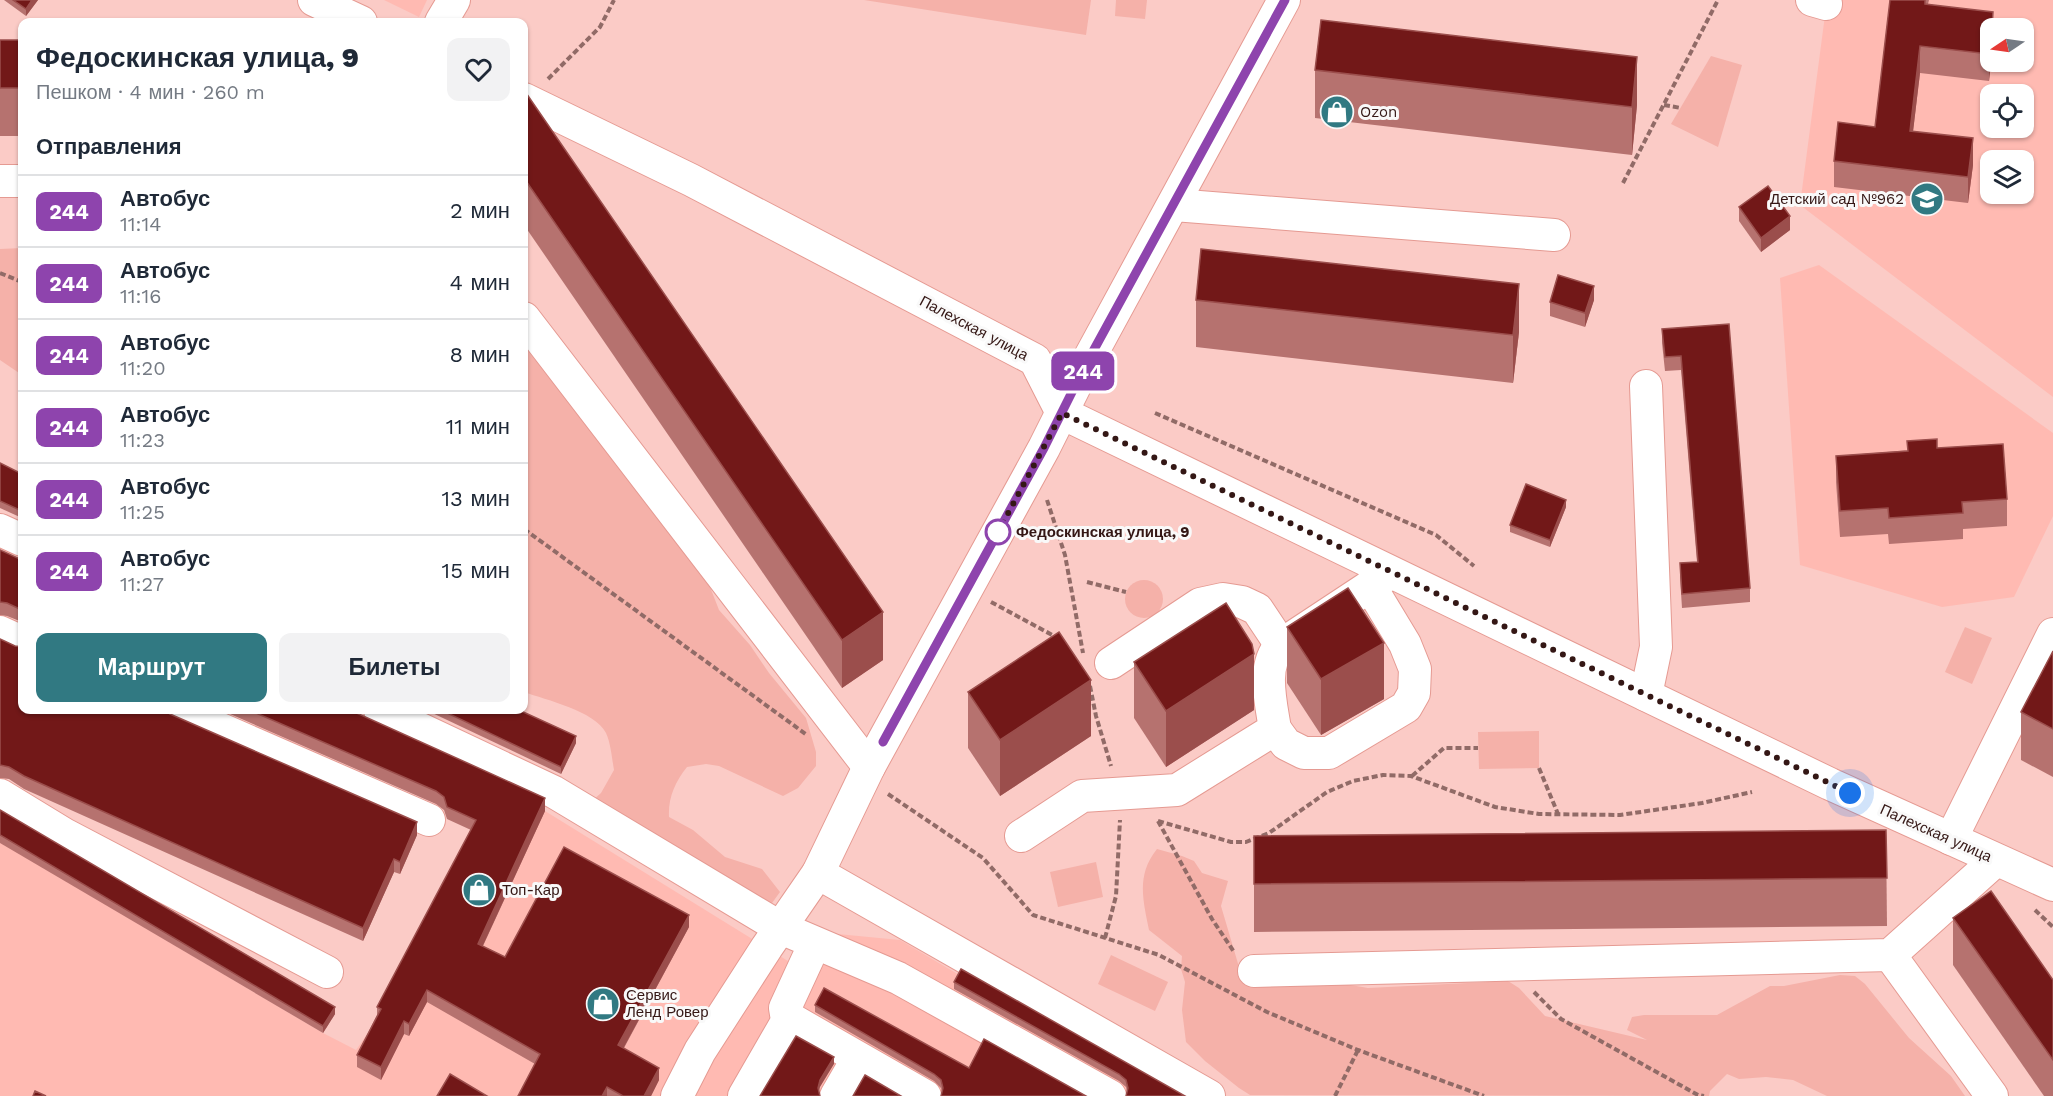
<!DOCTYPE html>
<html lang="ru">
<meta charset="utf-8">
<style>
body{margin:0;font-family:"Work Sans",sans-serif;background:#f2f2f3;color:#1f2937;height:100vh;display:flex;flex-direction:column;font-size:22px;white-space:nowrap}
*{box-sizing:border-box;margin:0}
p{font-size:20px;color:#747a83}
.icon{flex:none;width:33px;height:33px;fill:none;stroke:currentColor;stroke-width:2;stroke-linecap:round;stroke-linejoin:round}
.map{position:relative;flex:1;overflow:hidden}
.drawer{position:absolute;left:18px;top:18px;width:510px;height:696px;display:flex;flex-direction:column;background:#fff;border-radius:12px;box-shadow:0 2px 4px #0004}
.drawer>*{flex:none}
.badge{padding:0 12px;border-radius:9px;font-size:21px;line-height:39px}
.needle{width:39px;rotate:257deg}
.tools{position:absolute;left:1980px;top:18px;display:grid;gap:12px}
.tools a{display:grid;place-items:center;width:54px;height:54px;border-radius:12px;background:#fff;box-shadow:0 2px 4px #0004;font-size:30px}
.you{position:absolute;width:30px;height:30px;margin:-15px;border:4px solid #fff;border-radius:50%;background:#1a73e8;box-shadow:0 0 0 9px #1a73e833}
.map>.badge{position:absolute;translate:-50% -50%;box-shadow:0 0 0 3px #fff}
h2{padding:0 18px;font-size:22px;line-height:54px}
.round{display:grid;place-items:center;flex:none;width:63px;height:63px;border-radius:12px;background:#f2f2f3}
.overview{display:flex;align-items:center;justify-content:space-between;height:102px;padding:0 18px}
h1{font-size:28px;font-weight:800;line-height:45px}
.button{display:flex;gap:12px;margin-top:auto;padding:12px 18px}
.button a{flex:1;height:69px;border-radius:12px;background:#317982;color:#fff;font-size:24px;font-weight:800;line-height:69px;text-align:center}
.button a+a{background:#f2f2f3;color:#1f2937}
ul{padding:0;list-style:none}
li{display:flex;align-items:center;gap:18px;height:72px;padding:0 18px;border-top:2px solid #e0e1e3}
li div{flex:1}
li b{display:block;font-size:22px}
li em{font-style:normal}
li .badge{min-width:66px;font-weight:700;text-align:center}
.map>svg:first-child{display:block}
.built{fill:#ffbab2;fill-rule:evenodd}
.green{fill:#f5b1a9}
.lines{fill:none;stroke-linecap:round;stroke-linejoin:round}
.minor-casing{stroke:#e59a92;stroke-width:34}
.path{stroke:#916b67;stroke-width:4;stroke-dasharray:6 3;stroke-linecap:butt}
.minor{stroke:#fff;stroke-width:32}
.wall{fill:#b6726f}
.shaded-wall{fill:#9b4e4c}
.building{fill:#721818;stroke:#9b4e4c;stroke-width:1.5}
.line-casing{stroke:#fff;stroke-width:14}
.line{stroke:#8e44ad;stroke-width:9}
.walk{stroke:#341715;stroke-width:6;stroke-dasharray:0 10.8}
.stop-dot{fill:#fff;stroke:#8e44ad;stroke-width:3}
.labels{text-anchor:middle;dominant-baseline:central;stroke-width:6;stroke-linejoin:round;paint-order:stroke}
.poi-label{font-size:15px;fill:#341715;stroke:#f9f9f9;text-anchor:start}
.street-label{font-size:15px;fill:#341715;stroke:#f9f9f9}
.stop-label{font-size:15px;font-weight:bold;fill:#341715;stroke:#f9f9f9;text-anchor:start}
</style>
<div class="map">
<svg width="2053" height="1096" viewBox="0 0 2053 1096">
<rect width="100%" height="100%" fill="#fbcbc6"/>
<g class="built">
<polygon points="384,0 427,0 419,17"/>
<path d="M1827,0H2053V397L1800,205ZM1990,28H2024V62H1990ZM1990,94H2024V128H1990ZM1990,160H2024V194H1990Z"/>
<polygon points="1819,265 2053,433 2053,516 2014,597 1942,607 1800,565 1780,278"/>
<polygon points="545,811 796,966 827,933 900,940 961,976 1185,1096 0,1096 0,842 323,1033 356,1050 377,1020 524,854"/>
</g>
<g class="green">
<polygon points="864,0 1091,0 1086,35"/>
<polygon points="1116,0 1147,0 1145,19 1115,16"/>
<polygon points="1711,56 1742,65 1718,147 1671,124"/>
<polygon points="22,248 22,375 0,360 0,249"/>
<path d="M524,346L703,569L719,610L750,645L769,673L806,718L816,752V766L798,788L783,796L719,766L706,764L687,767C675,782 668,798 669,817L693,830L725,857L762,869L780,892L772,903L760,907L582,810L601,793L614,770C612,759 611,744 606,733C595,711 546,700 524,692Z"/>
<circle cx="1144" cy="599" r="19"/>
<polygon points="1965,627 1992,638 1972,684 1945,672"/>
<polygon points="1539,731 1539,768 1479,769 1478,732"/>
<path d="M1157,849L1182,856L1194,861L1202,873L1228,881L1221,906L1239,967L1250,972L1304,977L1368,988L1508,981L1519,988L1545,1016L1647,1040L1627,1030L1632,1017L1644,1015H1717L1770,986H1784L1840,975L1855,976L1865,984L1909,1038L1951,1076L1965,1096H1827L1793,1080L1766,1077L1739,1079L1727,1074L1710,1091L1709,1096L1250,1095L1239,1088L1205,1061L1186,1042L1182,1010L1185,982L1181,969L1182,956L1149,930C1143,900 1136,875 1157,849Z"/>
<polygon points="1096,862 1103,897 1058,907 1050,872"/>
<polygon points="1111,955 1168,982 1155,1011 1098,984"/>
</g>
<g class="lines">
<g class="minor-casing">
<g id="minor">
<polyline points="314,0 361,22"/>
<polyline points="1812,0 1826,4"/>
<polyline points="441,22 454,0"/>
<polyline points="524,99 691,180 1035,360 1062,413 1830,784 2053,885"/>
<polyline points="0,181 22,181"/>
<polyline points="1174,205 1554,235"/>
<polyline points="524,318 869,767"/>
<polyline points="1646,386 1656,647 1646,695"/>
<polyline points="0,530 22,540"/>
<polyline points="0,632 22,642"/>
<polyline points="1111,663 1200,604 1223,599 1242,602 1257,609 1281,645"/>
<polyline points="177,710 429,820"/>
<polyline points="380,710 554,792 781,928 898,978 1110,1096"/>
<polyline points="1275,729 1286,744 1304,753 1329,753 1406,707 1414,693 1415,669 1405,644 1370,586"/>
<polyline points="0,795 64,834 327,972"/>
<path d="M1021,836L1082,796L1177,790L1275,729C1271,703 1261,665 1281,645L1390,573"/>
<polyline points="1951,839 2053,634"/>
<polyline points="818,873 1209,1096"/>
<polyline points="815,943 785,1008 786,1014 789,1018 925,1096"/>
<polyline points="1890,955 1992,1096"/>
<polyline points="1254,971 1890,955 1996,860"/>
<polyline points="677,1096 700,1051 767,947 818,873 869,767 1044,448 1085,366 1284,0"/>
<polyline points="744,1096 789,1018"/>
<polyline points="836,1096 858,1058"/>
</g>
</g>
<g class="path">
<polyline points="548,79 600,27 614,0"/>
<polyline points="1664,105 1681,108"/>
<polyline points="1623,183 1718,0"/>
<polyline points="0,273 22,282"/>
<polyline points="1155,413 1436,535 1474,566"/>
<polyline points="1047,500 1065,555 1083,653"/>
<polyline points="524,529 807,735"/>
<polyline points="1087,582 1126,592"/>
<polyline points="991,602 1056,637"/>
<polyline points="1090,686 1096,716 1111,766"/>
<polyline points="1539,768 1558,814"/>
<polyline points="1412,776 1444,748 1478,748"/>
<polyline points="888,794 983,858 1033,915 1159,955 1267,1012 1358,1050 1484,1096"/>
<polyline points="1158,821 1231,842 1246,842 1269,833 1327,792 1353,781 1383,775 1411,776 1495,807 1539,814 1620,815 1702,803 1752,792"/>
<polyline points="1158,821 1212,919 1234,952"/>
<polyline points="2035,910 2053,927"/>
<polyline points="1105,938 1116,896 1120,820"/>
<polyline points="1534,992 1561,1019 1698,1095 1704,1096"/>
<polyline points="1335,1096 1358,1050"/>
</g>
<use href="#minor" class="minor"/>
</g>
<g class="wall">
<polygon points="4,0 38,0 26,16"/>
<polygon points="1890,0 1929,0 1928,4 1993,28 1990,28 1991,62 1989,81 1920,73 1913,131 1973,165 1968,203 1834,187 1834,161 1875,127"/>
<rect x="0" y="40" width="22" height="96"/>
<polygon points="1315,70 1637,105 1632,155 1315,118"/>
<polygon points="524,90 883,660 842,688 524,225"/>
<polygon points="1739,207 1790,230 1761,252 1739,221"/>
<polygon points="1196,300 1519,332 1513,383 1196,347"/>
<polygon points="1594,300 1585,327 1550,316 1550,302"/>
<polygon points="1729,324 1750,588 1750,602 1682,608 1680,577 1680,563 1697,562 1681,370 1665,371 1662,343 1662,329"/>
<polygon points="1937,448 2007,499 2007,526 1963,529 1963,539 1889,544 1888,534 1840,537 1836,482 1836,456"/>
<polygon points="0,463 22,474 22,518 0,508"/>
<polygon points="1566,507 1550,547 1510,532 1510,525"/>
<polygon points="0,550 22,560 22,622 7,616 0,615"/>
<polygon points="1287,627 1384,699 1321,735 1287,683"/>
<polygon points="0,639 170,714 417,835 400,874 394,872 363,941 24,789 9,779 0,778"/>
<polygon points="2053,651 2053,777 2021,760 2021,712"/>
<polygon points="1134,662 1254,710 1166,767 1134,718"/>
<polygon points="968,692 1091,736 1000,796 968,748"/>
<polygon points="221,710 350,710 545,811 483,946 505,957 689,927 624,1048 659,1080 651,1096 518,1096 535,1064 427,1002 409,1036 404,1034 381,1080 357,1067 357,1055 377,1015 377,1007 471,830 447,819 444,810 436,804"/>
<polygon points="426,710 519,710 576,743 561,774"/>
<polygon points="0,810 335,1014 323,1033 0,843"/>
<polygon points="1886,830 1887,926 1254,932 1254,836"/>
<polygon points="1953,918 2053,980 2053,1096 2044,1096 1953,965"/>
<polygon points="954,982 1185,1096 1127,1092 1126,1087 1119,1081 954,989"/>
<polygon points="815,1005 969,1068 942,1092 941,1088 934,1081 815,1012"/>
</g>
<g class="shaded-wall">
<polygon points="32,0 38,0 26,16 26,9"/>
<polygon points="1990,38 1991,62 1989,81 1989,54"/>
<polygon points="1920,46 1920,73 1910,157 1910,131"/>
<polygon points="1637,57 1637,105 1632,155 1632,107"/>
<polygon points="1973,138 1973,165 1968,203 1968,177"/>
<polygon points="1790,216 1790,230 1761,252 1761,238"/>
<polygon points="1519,284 1519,332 1513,383 1513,335"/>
<polygon points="1594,286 1594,300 1585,327 1585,313"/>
<polygon points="1566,500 1566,507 1550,547 1550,540"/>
<polygon points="883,612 883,660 842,688 842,640"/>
<polygon points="1384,643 1384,699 1321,735 1321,679"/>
<polygon points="1254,654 1254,710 1166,767 1166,711"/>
<polygon points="1091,680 1091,736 1000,796 1000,740"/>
<polygon points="576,736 576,743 561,774 561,767"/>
<polygon points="545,798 545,811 478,956 478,944"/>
<polygon points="417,822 417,835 400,874 400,862"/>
<polygon points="394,859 394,872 363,941 363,928"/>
<polygon points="689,915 689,927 618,1058 618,1045"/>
<polygon points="427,990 427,1002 409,1036 409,1024"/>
<polygon points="335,1007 335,1014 323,1033 323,1026"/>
<polygon points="404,1021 404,1034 381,1080 381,1067"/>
<polygon points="834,1057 834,1064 820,1087 818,1095 818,1088 820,1080"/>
<polygon points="659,1068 659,1080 651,1096 644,1096"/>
<polygon points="607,1087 607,1096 602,1096"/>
</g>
<g class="building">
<polygon points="13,0 32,0 26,9"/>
<polygon points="1890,0 1925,0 1925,4 1993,12 1992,28 1990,28 1989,54 1920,46 1910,131 1973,138 1968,177 1834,161 1838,122 1875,127"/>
<polygon points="1321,20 1637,57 1632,107 1315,70"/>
<rect x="0" y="40" width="22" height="48"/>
<polygon points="524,90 883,612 842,640 524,178"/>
<polygon points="1768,186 1790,216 1761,238 1739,207"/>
<polygon points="1201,249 1519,284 1513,335 1196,300"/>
<polygon points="1558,275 1594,286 1585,313 1550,302"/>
<polygon points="1729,324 1750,588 1682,594 1680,563 1698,562 1681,356 1665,357 1662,329"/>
<polygon points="1937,439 1937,448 2003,444 2007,499 1962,502 1963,513 1889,518 1888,508 1840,511 1836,456 1908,451 1907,441"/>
<polygon points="0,463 22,474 22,511 0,501"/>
<polygon points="1526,484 1566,500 1550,540 1510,525"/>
<polygon points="0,550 22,560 22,610 7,603 0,602"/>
<polygon points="1348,588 1384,643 1321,679 1287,627"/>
<polygon points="1226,603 1252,644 1254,654 1166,711 1134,662"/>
<polygon points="1059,632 1091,680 1000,740 968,692"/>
<polygon points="0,639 15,646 22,647 22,710 164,710 170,714 417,822 400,862 394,859 363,928 24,776 9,767 0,765"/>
<polygon points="2053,651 2053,729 2021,712"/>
<polygon points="249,710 350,710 545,798 478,944 505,957 564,847 689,915 618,1045 659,1068 644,1096 623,1096 607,1087 602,1096 518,1096 540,1054 427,990 409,1024 404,1021 381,1067 357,1055 381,1009 377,1007 476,820 447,807 444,797 436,791"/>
<polygon points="441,710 519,710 576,736 561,767"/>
<polygon points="0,810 335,1007 323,1026 0,835"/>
<polygon points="1886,830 1887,878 1254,884 1254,836"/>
<polygon points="1991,891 2053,980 2053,1060 1953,918"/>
<polygon points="961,969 1185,1096 1126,1096 1128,1088 1126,1080 1119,1074 954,982"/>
<polygon points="824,988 969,1068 984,1039 1086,1096 941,1096 943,1088 941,1080 934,1074 815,1005"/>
<polygon points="796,1036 834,1057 820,1080 818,1088 820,1096 760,1096"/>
<polygon points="450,1074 487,1096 437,1096"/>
<polygon points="865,1075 901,1096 853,1096"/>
<polygon points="35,1091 46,1096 33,1096"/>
</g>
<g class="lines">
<g class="line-casing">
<polyline id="line" points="883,742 1044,448 1085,366 1285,0"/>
</g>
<use href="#line" class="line"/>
<polyline class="walk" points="998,532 1062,413 1850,793"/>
</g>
<defs>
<g id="shop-disc" transform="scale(1.725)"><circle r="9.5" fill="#317982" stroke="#f9f9f9"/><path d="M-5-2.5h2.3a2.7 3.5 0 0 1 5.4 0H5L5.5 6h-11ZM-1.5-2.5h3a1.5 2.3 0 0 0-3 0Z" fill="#fff"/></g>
<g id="school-disc" transform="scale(1.725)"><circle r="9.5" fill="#317982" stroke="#f9f9f9"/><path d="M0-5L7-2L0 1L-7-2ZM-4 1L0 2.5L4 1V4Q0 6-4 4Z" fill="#fff"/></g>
</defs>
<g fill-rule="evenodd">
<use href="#shop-disc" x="1337" y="112"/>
<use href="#school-disc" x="1927" y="199"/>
<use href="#shop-disc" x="479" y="890"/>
<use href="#shop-disc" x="603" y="1004"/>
</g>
<circle class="stop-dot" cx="998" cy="532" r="12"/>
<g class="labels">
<g class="poi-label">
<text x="1360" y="112">Ozon</text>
<text x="1904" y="199" text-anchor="end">Детский сад №962</text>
<text x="502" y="890">Топ-Кар</text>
<text x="626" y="995">Сервис<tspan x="626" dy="17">Ленд Ровер</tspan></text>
</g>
<g class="street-label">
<text transform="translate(974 328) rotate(28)">Палехская улица</text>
<text transform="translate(1936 833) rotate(24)">Палехская улица</text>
</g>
<g class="stop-label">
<text x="1016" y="532">Федоскинская улица, 9</text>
</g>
</g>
</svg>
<div class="tools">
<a><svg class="needle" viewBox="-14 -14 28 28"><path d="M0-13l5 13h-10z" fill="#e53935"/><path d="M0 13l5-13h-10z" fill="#747a83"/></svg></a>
<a><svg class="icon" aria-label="locate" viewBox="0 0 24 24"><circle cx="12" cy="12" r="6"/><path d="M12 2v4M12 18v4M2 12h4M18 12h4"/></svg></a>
<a><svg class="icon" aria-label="layers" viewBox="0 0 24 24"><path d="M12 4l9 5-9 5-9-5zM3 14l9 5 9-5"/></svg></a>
</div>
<div class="you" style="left:1850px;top:793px"></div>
<b class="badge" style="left:1083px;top:371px;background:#8e44ad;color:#fff">244</b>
<section class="drawer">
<div class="overview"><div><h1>Федоскинская улица, 9</h1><p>Пешком · 4 мин · 260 m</p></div><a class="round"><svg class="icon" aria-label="heart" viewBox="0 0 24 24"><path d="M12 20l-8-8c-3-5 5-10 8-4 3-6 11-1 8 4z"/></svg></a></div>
<h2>Отправления</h2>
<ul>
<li><span class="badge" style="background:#8e44ad;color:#fff">244</span><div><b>Автобус</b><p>11:14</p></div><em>2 мин</em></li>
<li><span class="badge" style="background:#8e44ad;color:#fff">244</span><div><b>Автобус</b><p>11:16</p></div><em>4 мин</em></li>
<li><span class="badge" style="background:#8e44ad;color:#fff">244</span><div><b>Автобус</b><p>11:20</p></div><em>8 мин</em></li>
<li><span class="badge" style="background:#8e44ad;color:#fff">244</span><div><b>Автобус</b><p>11:23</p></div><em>11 мин</em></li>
<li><span class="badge" style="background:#8e44ad;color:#fff">244</span><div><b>Автобус</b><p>11:25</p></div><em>13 мин</em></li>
<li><span class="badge" style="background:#8e44ad;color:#fff">244</span><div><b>Автобус</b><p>11:27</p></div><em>15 мин</em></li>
</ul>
<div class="button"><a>Маршрут</a><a>Билеты</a></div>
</section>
</div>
